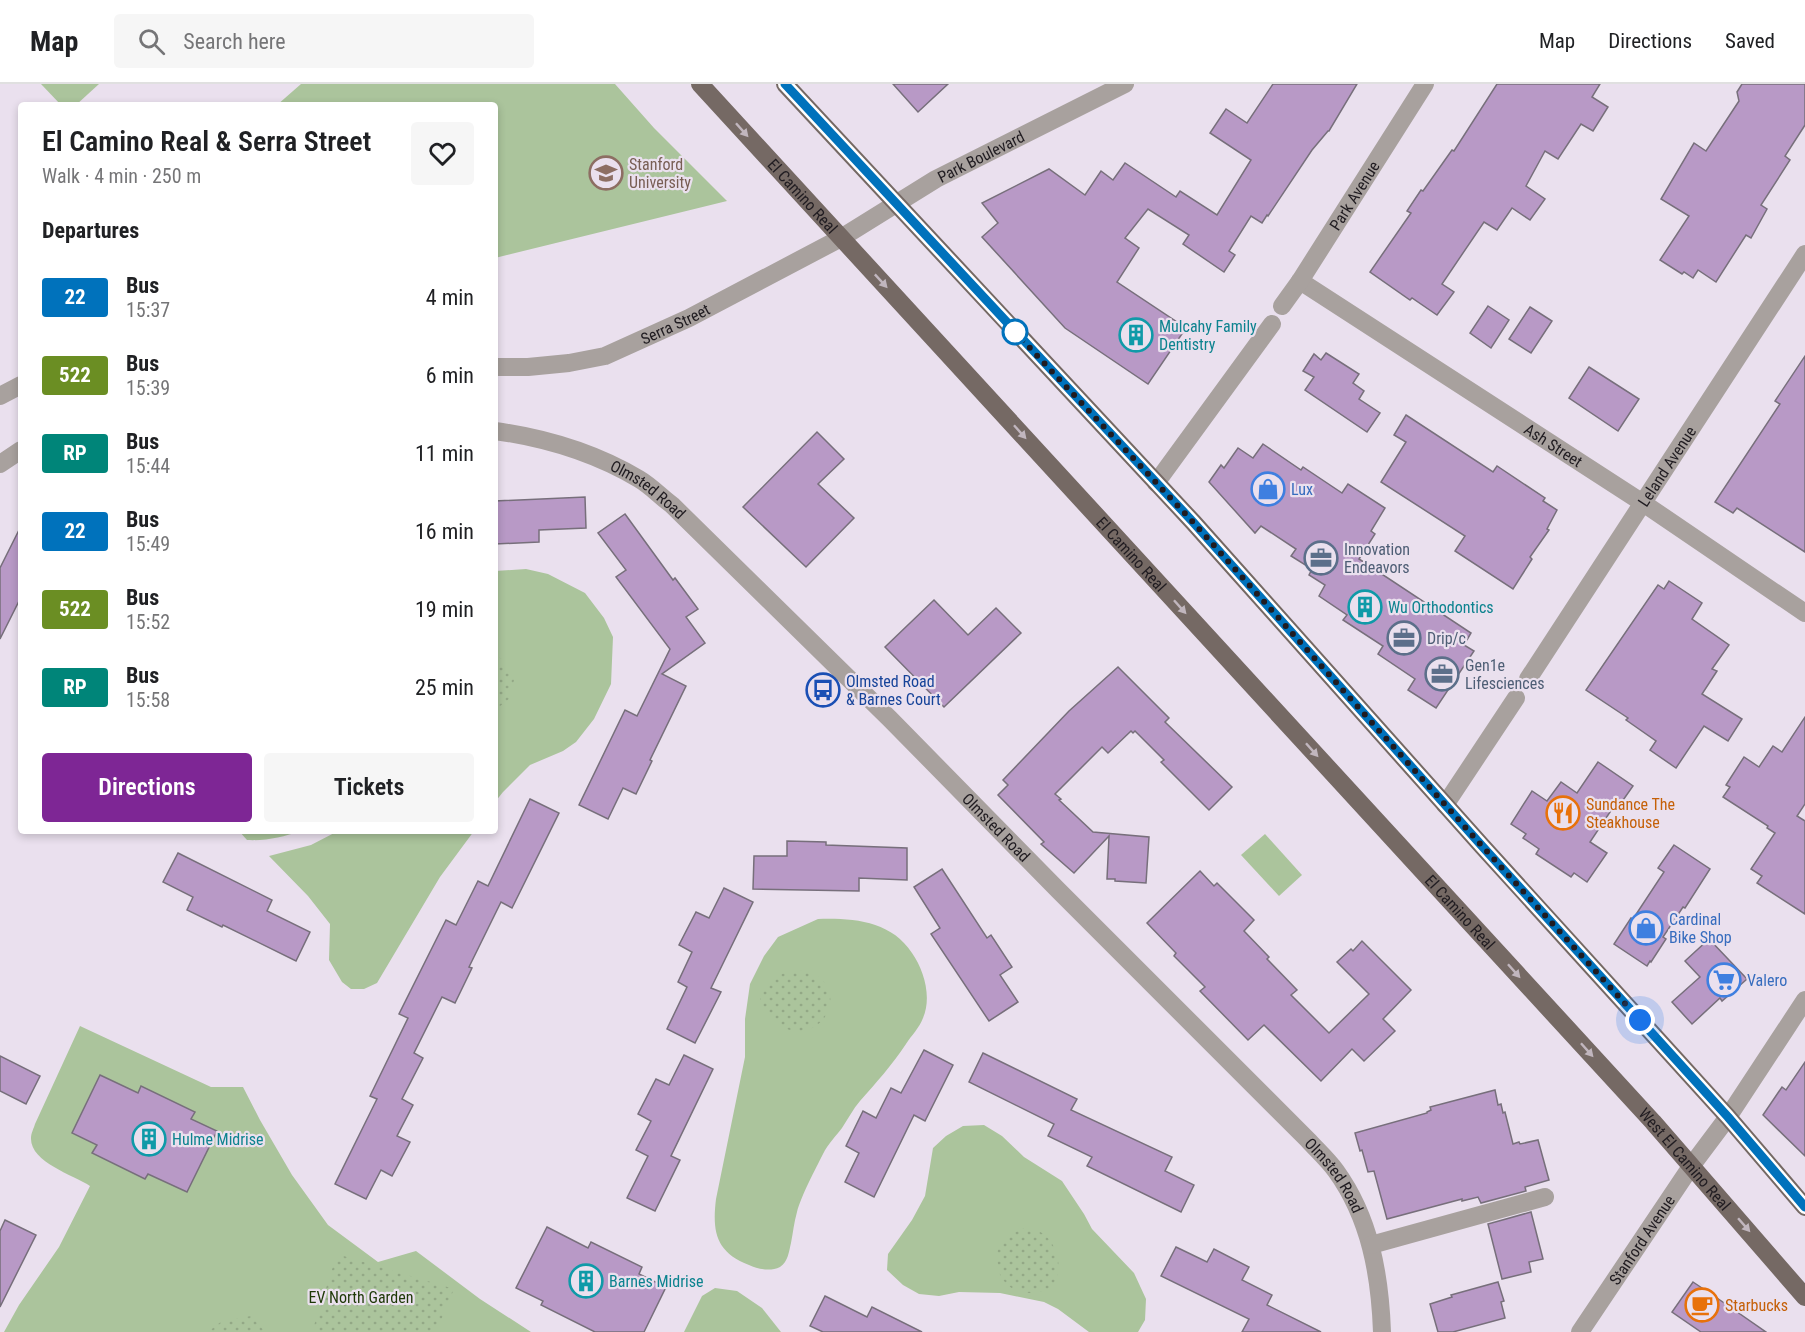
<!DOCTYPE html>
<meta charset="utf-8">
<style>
body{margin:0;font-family:"Roboto Condensed",sans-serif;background:#f6f6f6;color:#202124;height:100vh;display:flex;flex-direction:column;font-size:22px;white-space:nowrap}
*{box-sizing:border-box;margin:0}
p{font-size:20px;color:#757577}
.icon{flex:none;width:33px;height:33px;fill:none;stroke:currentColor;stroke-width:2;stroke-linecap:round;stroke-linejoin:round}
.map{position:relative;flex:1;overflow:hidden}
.drawer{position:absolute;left:18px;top:18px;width:480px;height:732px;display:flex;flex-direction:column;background:#fff;border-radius:6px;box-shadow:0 3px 9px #0003}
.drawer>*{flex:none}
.badge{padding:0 12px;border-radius:4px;font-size:21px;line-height:39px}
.you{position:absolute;width:30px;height:30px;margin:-15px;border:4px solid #fff;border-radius:50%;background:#1a73e8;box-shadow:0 0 0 9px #1a73e833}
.map>.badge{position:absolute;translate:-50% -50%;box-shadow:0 0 0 3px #fff}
h2{padding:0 24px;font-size:22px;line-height:54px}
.round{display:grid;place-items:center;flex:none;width:63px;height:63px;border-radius:6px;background:#f6f6f6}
.overview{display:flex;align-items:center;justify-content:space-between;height:102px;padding:0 24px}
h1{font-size:28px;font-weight:600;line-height:45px}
.action{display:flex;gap:12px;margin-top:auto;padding:12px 24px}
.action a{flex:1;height:69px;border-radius:6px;background:#7e2695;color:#fff;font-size:24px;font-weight:600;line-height:69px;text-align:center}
.action a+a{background:#f6f6f6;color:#202124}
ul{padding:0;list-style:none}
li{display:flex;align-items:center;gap:18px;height:78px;padding:0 24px}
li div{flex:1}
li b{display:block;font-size:22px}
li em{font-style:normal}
li .badge{min-width:66px;font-weight:700;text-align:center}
header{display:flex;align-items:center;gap:36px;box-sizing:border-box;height:84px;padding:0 30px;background:#fff;border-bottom:2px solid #e0e0e0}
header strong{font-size:28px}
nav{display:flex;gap:33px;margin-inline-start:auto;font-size:21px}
.search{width:420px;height:54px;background:#f6f6f6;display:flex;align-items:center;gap:15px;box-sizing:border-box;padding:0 21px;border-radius:6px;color:#757577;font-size:22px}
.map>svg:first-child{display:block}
.grass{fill:#abc49c}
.park{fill:url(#park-dots)}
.building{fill:#b899c6;stroke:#776f7b;stroke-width:1.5}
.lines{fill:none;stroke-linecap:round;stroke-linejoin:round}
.minor{stroke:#a8a19e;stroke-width:18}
.tertiary{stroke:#a8a19e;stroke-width:18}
.primary{stroke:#756964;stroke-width:18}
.oneway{fill:#c1b6be}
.line-casing{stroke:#fff;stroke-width:14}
.line{stroke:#0072bc;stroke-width:9}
.walk{stroke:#201c21;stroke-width:6;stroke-dasharray:0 10.8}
.stop-dot{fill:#fff;stroke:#0072bc;stroke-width:3}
.labels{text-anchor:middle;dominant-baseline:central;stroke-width:4.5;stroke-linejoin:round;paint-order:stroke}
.street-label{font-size:16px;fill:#201c21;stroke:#eae0ee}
.education-label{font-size:16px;fill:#785e54;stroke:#eae0ee;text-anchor:start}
.culture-label{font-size:16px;fill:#0d838f;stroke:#eae0ee;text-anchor:start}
.shop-label{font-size:16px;fill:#366cbe;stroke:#eae0ee;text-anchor:start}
.service-label{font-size:16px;fill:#4e5e75;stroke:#eae0ee;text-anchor:start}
.transit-label{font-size:16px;fill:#164399;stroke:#eae0ee;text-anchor:start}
.food-label{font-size:16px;fill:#c56008;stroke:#eae0ee;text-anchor:start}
.park-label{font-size:16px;fill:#1d3806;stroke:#eae0ee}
</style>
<header>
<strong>Map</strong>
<div class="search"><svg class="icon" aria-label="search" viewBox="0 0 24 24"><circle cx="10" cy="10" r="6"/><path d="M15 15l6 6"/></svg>Search here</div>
<nav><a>Map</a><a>Directions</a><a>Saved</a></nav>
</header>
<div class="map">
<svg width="1805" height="1248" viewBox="0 0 1805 1248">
<defs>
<pattern id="park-dots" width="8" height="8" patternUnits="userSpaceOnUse" patternTransform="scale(1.5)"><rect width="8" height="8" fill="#abc49c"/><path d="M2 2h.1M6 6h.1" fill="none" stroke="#93a886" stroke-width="1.8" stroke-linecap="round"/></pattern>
</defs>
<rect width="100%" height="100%" fill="#eae0ee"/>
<g class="grass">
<polygon points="41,0 99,0 76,21 61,21"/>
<polygon points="301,0 615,0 654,44 727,117 495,174 495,21 277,21"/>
<polygon points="526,485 548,490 585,509 604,534 613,553 611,600 594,635 576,658 563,667 530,681 503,708 495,718 495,487"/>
<path d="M239,747H301C283,753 266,757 247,756Z"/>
<polygon points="338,747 474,747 440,793 377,899 364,905 351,905 342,898 329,876 330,840 308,812 269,772 311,761"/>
<polygon points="1265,750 1302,791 1279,812 1241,771"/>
<path d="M818,835C854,834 891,837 912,869C924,886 932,913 923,934C920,943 911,952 906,960C892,981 876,999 860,1017C853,1025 848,1035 842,1044C836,1052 828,1060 823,1070C816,1084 801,1112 797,1128C794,1138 793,1149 791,1159C789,1167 788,1178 780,1183C770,1188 758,1185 749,1181C716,1168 712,1148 716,1115L745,973V935L750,900L764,872L778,853Z"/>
<path d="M80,942L211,1003H243L260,1036L292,1091L328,1141L378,1178L416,1167L480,1215L531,1248H4L19,1221L59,1163L90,1102C73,1091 30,1078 31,1054C31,1049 34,1044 35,1040Z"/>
<polygon points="984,1041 1002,1052 1024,1073 1062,1097 1084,1130 1092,1145 1134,1189 1146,1215 1145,1236 1138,1248 1089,1248 1058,1225 1044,1218 1000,1209 959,1208 939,1212 919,1210 903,1201 887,1186 888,1170 912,1136 925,1112 933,1064 946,1052 963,1042"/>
<polygon points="715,1204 737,1207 762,1224 781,1248 684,1248 702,1212"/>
</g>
<g class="park">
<polygon points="495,571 502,575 514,596 509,615 495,626"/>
<path d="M794,886C803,887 812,887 820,894C844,914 823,954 790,946C778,943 769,934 760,925C759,897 768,894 794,886Z"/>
<path d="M1024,1144C1030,1145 1036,1145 1042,1149C1059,1160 1066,1192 1048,1205C1043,1208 1035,1209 1030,1209C1019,1209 1012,1206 1005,1198C1000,1194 999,1188 998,1181C993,1160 1006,1152 1024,1144Z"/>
<polygon points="337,1170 454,1205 436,1248 312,1248"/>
<polygon points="251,1232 265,1248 208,1248 222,1237"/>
</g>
<g class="building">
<polygon points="893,0 948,0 918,28"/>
<polygon points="1273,0 1357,0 1329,47 1328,47 1312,66 1268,132 1267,131 1262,139 1251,132 1229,167 1235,171 1224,188 1183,160 1189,151 1148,125 1125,154 1139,164 1117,198 1186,244 1148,300 1065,244 982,153 998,139 982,119 1049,85 1085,111 1101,87 1113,96 1125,79 1176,113 1180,107 1217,131 1251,76 1210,49 1226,25 1247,39"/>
<polygon points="1497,0 1600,0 1592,13 1608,23 1593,47 1581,40 1558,75 1545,67 1526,102 1545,115 1530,136 1512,124 1497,146 1484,138 1442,200 1454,208 1437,231 1412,214 1410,216 1370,188 1411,129 1407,127 1421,106 1423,107 1452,66 1454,67"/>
<polygon points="1742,0 1805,0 1805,41 1785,72 1790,76 1761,121 1767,125 1751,154 1746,151 1716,198 1698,186 1693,194 1684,188 1682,190 1660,176 1689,132 1661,115 1694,59 1706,67 1739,17 1737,8"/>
<polygon points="1488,222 1509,236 1491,264 1470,249"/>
<polygon points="1530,223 1552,237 1531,269 1509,255"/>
<polygon points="1326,269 1359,290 1353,299 1364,307 1359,315 1380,329 1367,348 1305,306 1314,293 1303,287 1314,270 1321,276"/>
<polygon points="1805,272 1805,468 1737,424 1733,429 1715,418 1780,320 1775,317"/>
<polygon points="1589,283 1639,315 1618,347 1569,314"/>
<polygon points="1406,331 1493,388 1497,382 1545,414 1543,417 1557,426 1547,445 1549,446 1530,473 1532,475 1513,505 1455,467 1465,452 1381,398 1406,358 1394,351"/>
<polygon points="817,348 844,375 818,400 854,434 806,483 743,423"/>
<polygon points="1263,360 1301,386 1303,383 1342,409 1348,400 1385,424 1371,447 1375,450 1359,475 1471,549 1464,561 1474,567 1436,624 1408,606 1415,595 1378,570 1383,562 1343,536 1347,531 1319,512 1325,501 1309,491 1312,485 1291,472 1296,465 1261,442 1255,449 1209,398 1221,381 1224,384 1238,364 1253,374"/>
<polygon points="585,413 586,444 539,446 539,458 495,460 495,417"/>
<polygon points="625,430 673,496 675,494 698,525 686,533 705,559 662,590 686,602 650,676 652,677 636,710 623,704 608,735 579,721 625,626 637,632 670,565 616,493 626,486 598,449"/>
<polygon points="21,442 21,513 0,555 0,484"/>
<polygon points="1669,497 1702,519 1692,535 1729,561 1712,585 1717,587 1702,610 1742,635 1728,657 1704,642 1676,684 1650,666 1656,657 1626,636 1628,634 1586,606 1658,501 1664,505"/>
<polygon points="934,516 968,551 996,524 1021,549 944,623 885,563"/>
<polygon points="1118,583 1169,634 1165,638 1232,703 1209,726 1161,678 1164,676 1135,647 1133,649 1131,647 1108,669 1102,663 1055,710 1061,715 1059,716 1093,748 1149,753 1146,799 1115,797 1115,795 1107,795 1109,752 1074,789 1041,760 1044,758 998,711 1008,701 1003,696 1069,627"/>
<polygon points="1805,633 1805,720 1797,732 1805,737 1805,830 1757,799 1762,792 1751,785 1775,749 1767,744 1768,742 1723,713 1730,703 1726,701 1744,673 1759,683 1773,662 1782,668"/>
<polygon points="1598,678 1633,702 1621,719 1618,716 1590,758 1607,769 1587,798 1574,789 1571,793 1536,770 1539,765 1523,754 1526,750 1511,740 1532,707 1547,717 1561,698 1577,709"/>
<polygon points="530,715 559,729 512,824 501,818 469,883 472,884 455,919 442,913 414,969 423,974 402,1015 413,1021 397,1052 410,1058 392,1092 381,1086 366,1115 335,1100 377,1015 370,1012 408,934 399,930 446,836 456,841 478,797 488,802"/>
<polygon points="787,757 826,758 826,761 907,764 907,796 859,794 859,807 753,805 754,772 787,772"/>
<polygon points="1674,761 1710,785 1685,824 1683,823 1663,853 1666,855 1651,878 1650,877 1647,882 1614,860 1631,834 1633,835 1664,788 1658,784"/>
<polygon points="178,769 272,816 267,827 310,848 296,877 223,841 222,843 187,826 193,813 163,798"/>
<polygon points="942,785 987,854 991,851 1012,883 1000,891 1018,918 989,937 931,850 940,844 914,803"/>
<polygon points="1200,787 1214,802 1217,799 1254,836 1244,847 1269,873 1267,875 1297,906 1291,911 1329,949 1369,910 1337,878 1351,865 1353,867 1362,857 1411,906 1383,935 1395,947 1364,977 1352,965 1321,997 1264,941 1248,956 1200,907 1205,903 1174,872 1176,869 1147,839"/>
<polygon points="724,804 753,818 711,904 721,908 695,959 667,945 687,903 678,898 692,868 679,861 696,828 709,834"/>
<polygon points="1709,855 1747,895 1722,917 1720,914 1692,940 1672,918 1700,893 1685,877"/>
<polygon points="924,966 953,981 925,1037 914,1031 874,1113 845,1098 859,1069 846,1062 863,1027 876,1034 891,1004 901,1009"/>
<polygon points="983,969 1077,1015 1071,1026 1172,1073 1165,1087 1194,1101 1181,1128 1087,1082 1092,1073 1048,1052 1054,1040 969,998"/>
<polygon points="684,971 713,985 671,1072 680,1076 655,1127 627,1114 648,1072 636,1066 651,1037 638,1030 656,995 669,1001"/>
<polygon points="0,972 40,992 26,1020 0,1007"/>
<polygon points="1805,978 1805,1072 1763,1031 1782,1003 1786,1006"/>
<polygon points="100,991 138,1009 141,1002 195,1028 191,1035 217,1047 187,1108 148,1090 145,1095 92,1069 97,1061 72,1049"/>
<polygon points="1495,1006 1498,1021 1501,1020 1503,1029 1505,1028 1513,1060 1519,1058 1520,1060 1538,1056 1549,1096 1525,1103 1526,1107 1481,1119 1478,1113 1462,1117 1462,1115 1387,1135 1374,1087 1368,1088 1362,1066 1360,1067 1355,1049 1427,1029 1427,1028 1431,1026 1430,1023"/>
<polygon points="1531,1128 1543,1175 1529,1178 1531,1188 1502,1195 1488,1140"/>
<polygon points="5,1136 36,1151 0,1223 0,1147"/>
<polygon points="547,1143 588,1164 591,1158 642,1183 639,1190 666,1203 644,1248 595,1248 541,1221 543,1217 516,1204"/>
<polygon points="1176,1163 1207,1178 1214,1165 1249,1183 1242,1196 1272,1211 1267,1221 1321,1248 1242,1248 1249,1235 1161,1192"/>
<polygon points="1498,1198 1504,1217 1501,1218 1505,1234 1453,1248 1438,1248 1430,1220 1452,1213 1451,1211"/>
<polygon points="1693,1198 1717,1214 1766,1248 1701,1248 1672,1228"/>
<polygon points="825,1212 867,1233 872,1223 922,1248 823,1248 810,1242"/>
</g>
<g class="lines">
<g class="minor">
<path id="s1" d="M841,154L936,95L1125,0"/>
<path id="s2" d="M1300,197L1643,419L1805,529"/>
<path id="s3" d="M1282,222L1300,197L1425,0"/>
<path id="s4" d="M495,347C546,354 595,369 639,395C651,402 661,413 672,421L890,635L1058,806L1308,1056C1317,1066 1328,1076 1336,1087C1370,1134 1380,1191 1382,1248"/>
<polyline points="0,380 21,366"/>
<polyline points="1156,399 1272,240"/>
<path id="s5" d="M1528,595L1805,170"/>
<polyline points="1445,721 1516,614"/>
<polyline points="1728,1033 1805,916"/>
<polyline points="1371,1161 1545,1113"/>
</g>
<g class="tertiary">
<path id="s6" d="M495,283H528L569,279L605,272L689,234L841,154"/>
<polyline points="0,312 21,301"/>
<path id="s7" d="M1580,1248L1692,1081L1728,1033"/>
</g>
<g class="primary">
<path id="s8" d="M700,0L1653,1038L1805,1213"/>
<polyline points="785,0 1193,438 1482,762 1728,1033 1805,1123"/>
</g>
</g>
<defs><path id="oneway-solid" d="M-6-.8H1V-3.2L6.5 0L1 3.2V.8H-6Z" transform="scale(1.5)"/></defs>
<g class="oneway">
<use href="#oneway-solid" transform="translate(742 46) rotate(48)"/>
<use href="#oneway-solid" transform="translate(881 197) rotate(47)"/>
<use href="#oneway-solid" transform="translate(1020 348) rotate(48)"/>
<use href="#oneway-solid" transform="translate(1180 523) rotate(48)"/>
<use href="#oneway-solid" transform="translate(1312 666) rotate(48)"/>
<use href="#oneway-solid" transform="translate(1514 887) rotate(48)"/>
<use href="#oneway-solid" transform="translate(1587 966) rotate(48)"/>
<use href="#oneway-solid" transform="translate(1744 1141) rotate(49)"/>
</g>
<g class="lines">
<g class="line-casing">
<polyline id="line" points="785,0 1193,438 1482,762 1728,1033 1805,1123"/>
</g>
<use href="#line" class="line"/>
<polyline class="walk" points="1015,248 1193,438 1482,762 1640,936"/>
</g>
<defs>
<g id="university-ring" transform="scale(1.725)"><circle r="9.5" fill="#eae0ee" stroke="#8d6e63" stroke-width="1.5"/><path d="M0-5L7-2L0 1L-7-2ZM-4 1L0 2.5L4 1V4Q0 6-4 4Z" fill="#8d6e63"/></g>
<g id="building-ring" transform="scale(1.725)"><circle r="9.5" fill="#eae0ee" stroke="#0f9aa8" stroke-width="1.5"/><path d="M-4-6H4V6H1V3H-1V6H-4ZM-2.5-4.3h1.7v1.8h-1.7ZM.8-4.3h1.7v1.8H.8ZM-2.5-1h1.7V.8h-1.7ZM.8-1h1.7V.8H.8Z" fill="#0f9aa8"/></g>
<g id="shop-ring" transform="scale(1.725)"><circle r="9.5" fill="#eae0ee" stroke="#3f7fe0" stroke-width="1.5"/><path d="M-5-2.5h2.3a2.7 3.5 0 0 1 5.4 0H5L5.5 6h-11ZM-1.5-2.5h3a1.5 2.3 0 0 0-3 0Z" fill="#3f7fe0"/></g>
<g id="office-ring" transform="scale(1.725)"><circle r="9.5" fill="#eae0ee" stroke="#5c6f8a" stroke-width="1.5"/><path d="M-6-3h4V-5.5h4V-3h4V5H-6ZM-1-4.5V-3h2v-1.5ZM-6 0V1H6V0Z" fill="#5c6f8a"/></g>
<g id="bus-ring" transform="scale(1.725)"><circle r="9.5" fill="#eae0ee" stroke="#1a4fb4" stroke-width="1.5"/><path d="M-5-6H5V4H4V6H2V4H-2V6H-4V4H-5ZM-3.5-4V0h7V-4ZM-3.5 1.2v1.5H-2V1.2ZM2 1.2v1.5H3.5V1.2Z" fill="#1a4fb4"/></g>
<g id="restaurant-ring" transform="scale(1.725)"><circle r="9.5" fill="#eae0ee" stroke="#e8710a" stroke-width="1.5"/><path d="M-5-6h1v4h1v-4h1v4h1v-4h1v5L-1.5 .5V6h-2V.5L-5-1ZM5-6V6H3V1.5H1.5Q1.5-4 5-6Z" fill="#e8710a"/></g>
<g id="supermarket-ring" transform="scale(1.725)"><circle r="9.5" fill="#eae0ee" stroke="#3f7fe0" stroke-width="1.5"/><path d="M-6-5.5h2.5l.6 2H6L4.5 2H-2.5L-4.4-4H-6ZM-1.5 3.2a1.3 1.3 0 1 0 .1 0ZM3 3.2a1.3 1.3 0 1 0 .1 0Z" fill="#3f7fe0"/></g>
<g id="cafe-ring" transform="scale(1.725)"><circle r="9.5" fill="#eae0ee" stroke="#e8710a" stroke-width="1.5"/><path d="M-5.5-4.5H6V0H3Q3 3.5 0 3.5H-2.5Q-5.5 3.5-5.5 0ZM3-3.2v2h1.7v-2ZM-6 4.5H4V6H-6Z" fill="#e8710a"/></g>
</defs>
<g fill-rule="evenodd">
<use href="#university-ring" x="606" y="89"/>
<use href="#building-ring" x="1136" y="251"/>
<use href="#shop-ring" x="1268" y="405"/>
<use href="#office-ring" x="1321" y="474"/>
<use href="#building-ring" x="1365" y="523"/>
<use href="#office-ring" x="1404" y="554"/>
<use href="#office-ring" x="1442" y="590"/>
<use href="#bus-ring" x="823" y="606"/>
<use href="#restaurant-ring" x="1563" y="729"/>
<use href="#shop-ring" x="1646" y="844"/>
<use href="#supermarket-ring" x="1724" y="896"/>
<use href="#building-ring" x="149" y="1055"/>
<use href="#building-ring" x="586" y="1197"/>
<use href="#cafe-ring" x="1702" y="1221"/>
</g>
<circle class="stop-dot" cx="1015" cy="248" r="12"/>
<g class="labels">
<g class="street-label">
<text stroke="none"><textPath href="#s1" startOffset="162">Park Boulevard</textPath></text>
<text stroke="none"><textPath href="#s8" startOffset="152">El Camino Real</textPath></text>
<text stroke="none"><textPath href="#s3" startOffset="132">Park Avenue</textPath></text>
<text stroke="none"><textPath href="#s6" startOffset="188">Serra Street</textPath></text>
<text stroke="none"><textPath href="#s2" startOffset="302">Ash Street</textPath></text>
<text stroke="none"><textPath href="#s5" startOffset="254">Leland Avenue</textPath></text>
<text stroke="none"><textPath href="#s4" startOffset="166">Olmsted Road</textPath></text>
<text stroke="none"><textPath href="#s8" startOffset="638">El Camino Real</textPath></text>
<text stroke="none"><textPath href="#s4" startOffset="652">Olmsted Road</textPath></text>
<text stroke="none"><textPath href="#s8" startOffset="1124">El Camino Real</textPath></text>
<text stroke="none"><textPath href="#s8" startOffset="1458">West El Camino Real</textPath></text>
<text stroke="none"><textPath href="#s4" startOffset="1138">Olmsted Road</textPath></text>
<text stroke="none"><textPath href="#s7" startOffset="111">Stanford Avenue</textPath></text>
</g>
<g class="education-label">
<text x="629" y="80">Stanford<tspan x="629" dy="18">University</tspan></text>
</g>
<g class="culture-label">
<text x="1159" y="242">Mulcahy Family<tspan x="1159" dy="18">Dentistry</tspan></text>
<text x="1388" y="523">Wu Orthodontics</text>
<text x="172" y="1055">Hulme Midrise</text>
<text x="609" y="1197">Barnes Midrise</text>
</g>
<g class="shop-label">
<text x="1291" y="405">Lux</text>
<text x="1669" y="835">Cardinal<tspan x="1669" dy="18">Bike Shop</tspan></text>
<text x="1747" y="896">Valero</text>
</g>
<g class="service-label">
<text x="1344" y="465">Innovation<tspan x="1344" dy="18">Endeavors</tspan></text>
<text x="1427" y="554">Drip/c</text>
<text x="1465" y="581">Gen1e<tspan x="1465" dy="18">Lifesciences</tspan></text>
</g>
<g class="transit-label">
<text x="846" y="597">Olmsted Road<tspan x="846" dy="18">&amp; Barnes Court</tspan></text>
</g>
<g class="food-label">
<text x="1586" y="720">Sundance The<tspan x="1586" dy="18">Steakhouse</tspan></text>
<text x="1725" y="1221">Starbucks</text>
</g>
<g class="park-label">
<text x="361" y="1213">EV North Garden</text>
</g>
</g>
</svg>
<div class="you" style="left:1640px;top:936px"></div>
<section class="drawer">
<div class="overview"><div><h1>El Camino Real &amp; Serra Street</h1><p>Walk · 4 min · 250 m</p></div><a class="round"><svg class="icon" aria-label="heart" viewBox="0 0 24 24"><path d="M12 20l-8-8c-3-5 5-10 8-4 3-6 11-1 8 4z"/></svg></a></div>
<h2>Departures</h2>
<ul>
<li><span class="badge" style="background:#0072bc;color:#fff">22</span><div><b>Bus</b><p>15:37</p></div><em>4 min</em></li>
<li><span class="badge" style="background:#6b8e23;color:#fff">522</span><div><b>Bus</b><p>15:39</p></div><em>6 min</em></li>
<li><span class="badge" style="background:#008579;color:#fff">RP</span><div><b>Bus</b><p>15:44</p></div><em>11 min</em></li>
<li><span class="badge" style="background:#0072bc;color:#fff">22</span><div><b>Bus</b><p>15:49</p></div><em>16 min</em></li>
<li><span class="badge" style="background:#6b8e23;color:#fff">522</span><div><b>Bus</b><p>15:52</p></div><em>19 min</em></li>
<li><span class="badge" style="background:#008579;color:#fff">RP</span><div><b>Bus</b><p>15:58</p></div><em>25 min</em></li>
</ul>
<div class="action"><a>Directions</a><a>Tickets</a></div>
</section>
</div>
